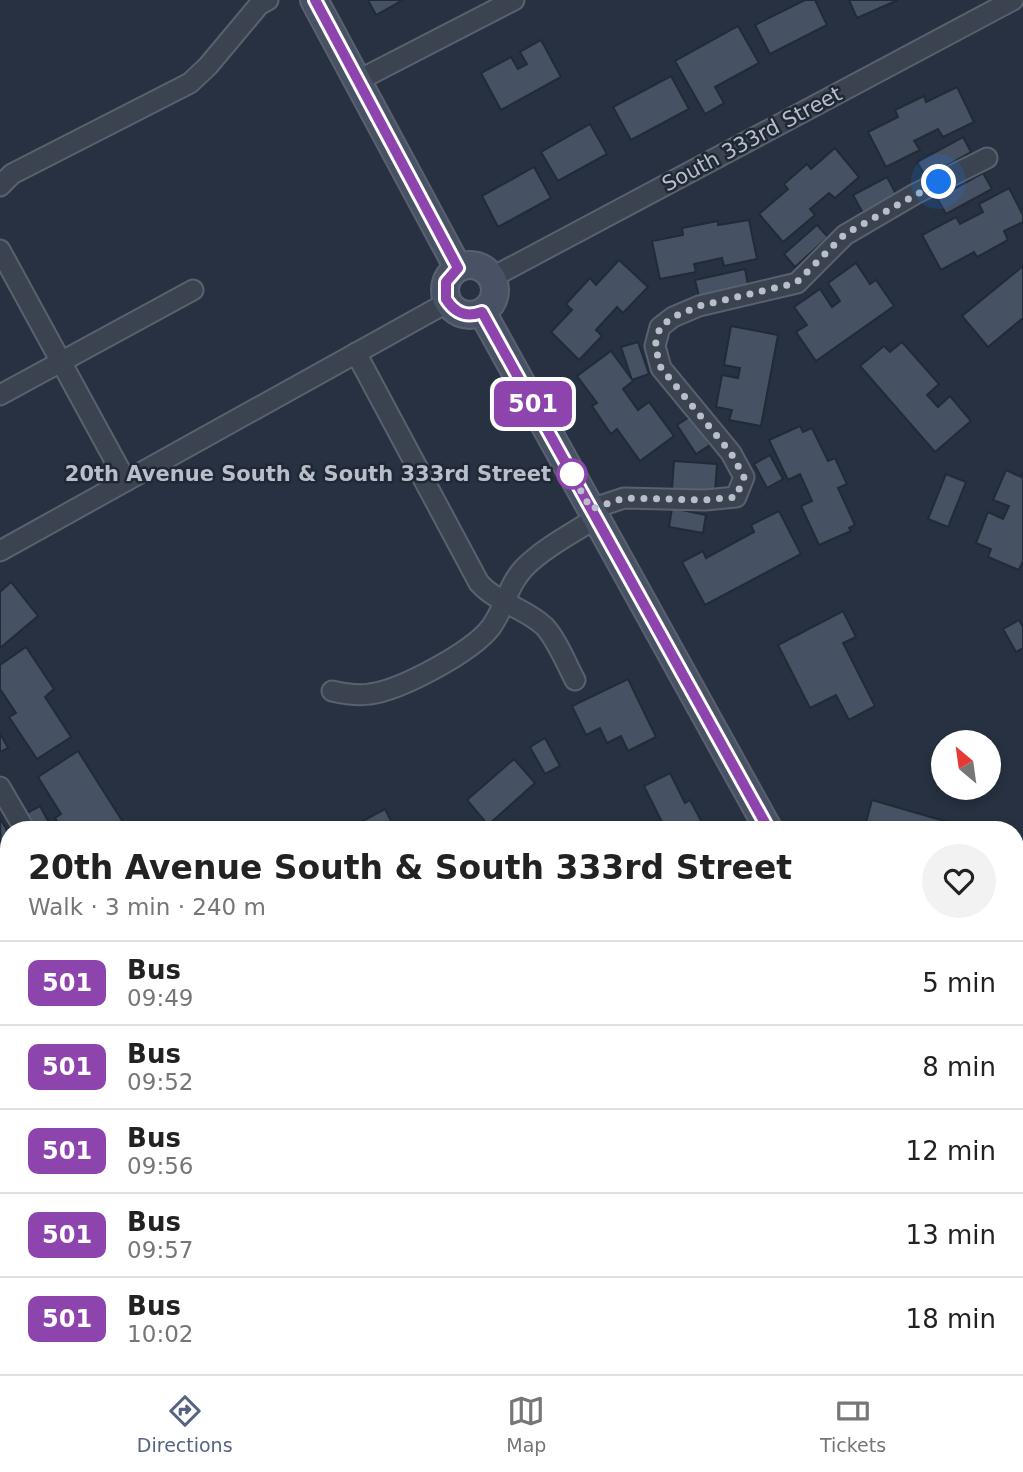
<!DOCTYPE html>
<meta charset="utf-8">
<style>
body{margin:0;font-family:"DejaVu Sans",sans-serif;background:#f2f2f2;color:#222;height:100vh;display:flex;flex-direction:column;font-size:26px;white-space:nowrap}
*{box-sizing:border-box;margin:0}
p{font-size:23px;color:#767676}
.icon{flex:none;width:38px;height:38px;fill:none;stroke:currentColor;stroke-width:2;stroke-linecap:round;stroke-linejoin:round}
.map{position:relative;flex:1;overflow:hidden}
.details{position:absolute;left:0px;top:821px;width:1024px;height:555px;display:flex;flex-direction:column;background:#fff;border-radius:28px 28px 0 0;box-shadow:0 4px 10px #0003}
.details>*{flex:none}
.badge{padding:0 14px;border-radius:10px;font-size:24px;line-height:46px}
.needle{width:46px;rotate:331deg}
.controls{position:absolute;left:931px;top:730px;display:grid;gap:14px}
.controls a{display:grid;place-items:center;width:70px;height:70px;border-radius:50%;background:#fff;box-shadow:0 4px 10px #0003;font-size:35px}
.you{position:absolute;width:35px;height:35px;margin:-18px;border:5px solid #fff;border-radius:50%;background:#1a73e8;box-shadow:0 0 0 10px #1a73e833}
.map>.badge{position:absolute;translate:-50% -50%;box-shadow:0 0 0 4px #fff}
.round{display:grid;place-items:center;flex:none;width:74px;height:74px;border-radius:37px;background:#f2f2f2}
.overview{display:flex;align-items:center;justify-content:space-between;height:119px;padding:0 28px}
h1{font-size:33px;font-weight:600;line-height:52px}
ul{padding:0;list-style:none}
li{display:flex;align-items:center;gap:21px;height:84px;padding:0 28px;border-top:2px solid #e0e0e0}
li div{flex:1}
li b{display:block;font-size:26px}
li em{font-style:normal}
li .badge{min-width:77px;font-weight:700;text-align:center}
.tab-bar{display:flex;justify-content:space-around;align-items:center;height:98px;border-top:2px solid #e0e0e0;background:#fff;font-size:19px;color:#767676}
.tab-bar a{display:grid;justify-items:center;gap:4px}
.tab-bar .on{color:#546481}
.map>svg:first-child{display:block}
.green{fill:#293e42}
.building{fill:#465163;stroke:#222a38;stroke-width:2}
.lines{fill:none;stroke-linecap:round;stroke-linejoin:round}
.street-casing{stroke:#59616e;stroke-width:23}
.secondary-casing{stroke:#59616e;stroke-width:30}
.street{stroke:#3b4351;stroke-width:19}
.secondary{stroke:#495264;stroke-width:26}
.line-casing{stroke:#fff;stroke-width:16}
.line{stroke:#8e44ad;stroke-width:10}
.walk{stroke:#b8bfcb;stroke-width:7;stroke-dasharray:0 12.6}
.stop-dot{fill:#fff;stroke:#8e44ad;stroke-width:3.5}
.labels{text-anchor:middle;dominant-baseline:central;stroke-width:5;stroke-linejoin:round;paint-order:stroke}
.street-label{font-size:21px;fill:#b8bfcb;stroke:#202836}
.stop-label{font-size:21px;font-weight:bold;fill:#b8bfcb;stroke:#202836;text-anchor:end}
</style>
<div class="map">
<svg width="1023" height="1374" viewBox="0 0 1023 1374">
<rect width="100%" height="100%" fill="#273141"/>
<polygon class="green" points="267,1367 429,1367 433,1374 253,1374"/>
<g class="building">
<polygon points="368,0 403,0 376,15"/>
<polygon points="805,0 815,0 827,25 770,54 755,25"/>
<polygon points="849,0 898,0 857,18"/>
<polygon points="738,26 759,63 715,87 724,103 705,114 675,61"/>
<polygon points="541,40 561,77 501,110 481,73 511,57 518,69 527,64 520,52"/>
<polygon points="671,76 689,109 631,140 613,107"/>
<polygon points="957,87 974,122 943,137 938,129 914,141 920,150 886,167 868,132 898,117 895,110 924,96 926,102"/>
<polygon points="590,124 607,154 558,181 541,152"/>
<polygon points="963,137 971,152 926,177 917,162"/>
<polygon points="835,148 859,177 835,198 829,193 810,209 815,215 783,242 759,214 788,189 784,184 807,164 811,169"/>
<polygon points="534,167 551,198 498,227 482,196"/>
<polygon points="983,173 992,189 946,214 937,198"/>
<polygon points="887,177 897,196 864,215 853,195"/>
<polygon points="1009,188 1023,215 1023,222 1004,231 1008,240 977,257 974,252 941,270 922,235 956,217 960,224 983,212 979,204"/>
<polygon points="749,220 757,259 724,266 722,258 694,264 696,272 660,279 652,241 683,235 682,228 718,221 718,225"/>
<polygon points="817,225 828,237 795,267 784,254"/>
<polygon points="619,260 648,287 623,313 617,307 596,330 602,336 579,360 551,332 572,310 566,304 590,278 596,285"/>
<polygon points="856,263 870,284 876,280 894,306 816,361 796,332 807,325 794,307 820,289 832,307 840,301 828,283"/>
<polygon points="1023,266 1023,318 988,347 962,316"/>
<polygon points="745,269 748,285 699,296 695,280"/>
<polygon points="731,326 778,335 761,426 729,420 732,410 716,407 722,375 738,378 740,368 724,365"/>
<polygon points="638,342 649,374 632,380 621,347"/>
<polygon points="902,342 939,384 927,395 938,407 950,396 971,421 935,452 860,366 884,346 890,352"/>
<polygon points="611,351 633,381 623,389 638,410 649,402 674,436 640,461 617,429 611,434 592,406 597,403 577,376"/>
<polygon points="691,416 710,445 696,454 677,425"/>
<polygon points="800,426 803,432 812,428 828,461 835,458 847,484 838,488 855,525 849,528 851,531 819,545 801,506 812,501 800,474 788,480 769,440"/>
<polygon points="770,455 783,479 767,488 754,464"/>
<polygon points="674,461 717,464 715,492 672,489"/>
<polygon points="1006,470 1021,477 1023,472 1023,561 1019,570 988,557 991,549 976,543 988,512 1003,519 1009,506 993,500"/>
<polygon points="946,474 966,482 948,527 928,519"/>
<polygon points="672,508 706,515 703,533 669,527"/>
<polygon points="779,511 801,554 705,605 682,562 703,551 706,558 754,532 751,525"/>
<polygon points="11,582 38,616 0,648 0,592"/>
<polygon points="843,611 856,637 843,643 875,706 849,720 836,695 810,708 778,645"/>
<polygon points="1019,620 1023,627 1023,648 1016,652 1003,629"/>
<polygon points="26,647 54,689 45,697 71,737 37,759 9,717 16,713 0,689 0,665"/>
<polygon points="628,679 656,737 628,751 621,736 607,743 600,728 586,735 572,706"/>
<polygon points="0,733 8,748 0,752"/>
<polygon points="545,738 560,766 545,774 530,747"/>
<polygon points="78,751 128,830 63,830 55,818 61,814 38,777"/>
<polygon points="514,759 535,783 488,825 467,800"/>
<polygon points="670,773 685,803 690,800 704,826 697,830 656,830 654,826 662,822 644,786"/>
<polygon points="872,800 951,823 949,830 864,830"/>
<polygon points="40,806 53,830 31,830 23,815"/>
<polygon points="385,809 393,825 384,830 357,830 355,825"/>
<polygon points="0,818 9,834 9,855 1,859"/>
<polygon points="9,859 9,880 0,885 0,864"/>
<polygon points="9,906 9,925 0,930 0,909"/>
<polygon points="9,936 9,990 0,996 0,942"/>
<polygon points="0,1148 9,1164 0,1170"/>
<polygon points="9,1183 9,1212 0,1195 0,1187"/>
<polygon points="89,1367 118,1367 105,1374 93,1374"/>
</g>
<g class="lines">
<g class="street-casing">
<g id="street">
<polyline points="357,81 514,0"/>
<polyline points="0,186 12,174 190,83 208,66 259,5 268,0"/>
<polyline points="0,250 126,481"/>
<polyline points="491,278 1013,0"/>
<path d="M356,353L479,583C497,603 525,608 544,626C556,638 567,665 575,680"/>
<polyline points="0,395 193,290"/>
<polyline points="591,509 624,498 705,500 736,497 744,477 731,453 661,368 655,346 660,327 673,317 699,306 797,283 845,235 915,194 987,158"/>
<polyline points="0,551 448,302"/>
<path d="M332,691C345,694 357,696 370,694C401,690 472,652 491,627C505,608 508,584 525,567C545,547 573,533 596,518"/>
<polyline points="0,787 25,830"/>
<polyline points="0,902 9,897"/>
<polyline points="0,1298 9,1313"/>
<polyline points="39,1367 43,1374"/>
</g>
</g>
<g class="secondary-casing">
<g id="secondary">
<polyline points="314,0 458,268"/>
<circle cx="470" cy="290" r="25"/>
<polyline points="482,312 769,830"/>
<polyline points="1015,925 1023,921"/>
<polyline points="1015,1235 1023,1244"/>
<polyline points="192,1374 205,1367"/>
</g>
</g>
<use href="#street" class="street"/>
<use href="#secondary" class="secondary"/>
</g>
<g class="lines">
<g class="line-casing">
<path id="line" d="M315,0L458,268L446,282V299C455,313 466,318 482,312L769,830"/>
</g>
<use href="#line" class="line"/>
<polyline class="walk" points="572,474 567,466 591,509 624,498 705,500 736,497 744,477 731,453 661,368 655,346 660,327 673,317 699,306 796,283 845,234 939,182"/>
</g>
<circle class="stop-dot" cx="572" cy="474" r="14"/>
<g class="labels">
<g class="street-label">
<text transform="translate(752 139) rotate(-28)">South 333rd Street</text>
</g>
<g class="stop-label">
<text x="551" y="474">20th Avenue South &amp; South 333rd Street</text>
</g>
</g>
</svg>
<div class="controls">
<a><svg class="needle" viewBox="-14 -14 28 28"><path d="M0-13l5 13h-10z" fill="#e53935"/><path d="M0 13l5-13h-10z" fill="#767676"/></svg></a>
</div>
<div class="you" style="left:939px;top:182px"></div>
<b class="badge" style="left:533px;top:404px;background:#8e44ad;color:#fff">501</b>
<section class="details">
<div class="overview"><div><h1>20th Avenue South &amp; South 333rd Street</h1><p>Walk · 3 min · 240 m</p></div><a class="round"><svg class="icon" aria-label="heart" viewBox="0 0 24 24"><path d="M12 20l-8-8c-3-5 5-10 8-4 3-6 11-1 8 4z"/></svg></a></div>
<ul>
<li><span class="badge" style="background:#8e44ad;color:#fff">501</span><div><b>Bus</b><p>09:49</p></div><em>5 min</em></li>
<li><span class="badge" style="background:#8e44ad;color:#fff">501</span><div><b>Bus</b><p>09:52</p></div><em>8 min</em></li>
<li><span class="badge" style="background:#8e44ad;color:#fff">501</span><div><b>Bus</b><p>09:56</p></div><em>12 min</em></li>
<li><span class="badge" style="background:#8e44ad;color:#fff">501</span><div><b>Bus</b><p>09:57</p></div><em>13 min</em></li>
<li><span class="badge" style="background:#8e44ad;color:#fff">501</span><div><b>Bus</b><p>10:02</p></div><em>18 min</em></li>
</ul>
</section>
</div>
<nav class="tab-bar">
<a class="on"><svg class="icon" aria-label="directions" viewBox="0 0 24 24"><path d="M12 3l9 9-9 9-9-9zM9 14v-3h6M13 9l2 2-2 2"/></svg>Directions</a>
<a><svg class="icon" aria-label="map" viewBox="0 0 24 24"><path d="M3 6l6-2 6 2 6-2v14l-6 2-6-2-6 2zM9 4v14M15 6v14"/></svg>Map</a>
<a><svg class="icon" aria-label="tickets" viewBox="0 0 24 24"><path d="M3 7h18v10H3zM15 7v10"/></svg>Tickets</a>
</nav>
